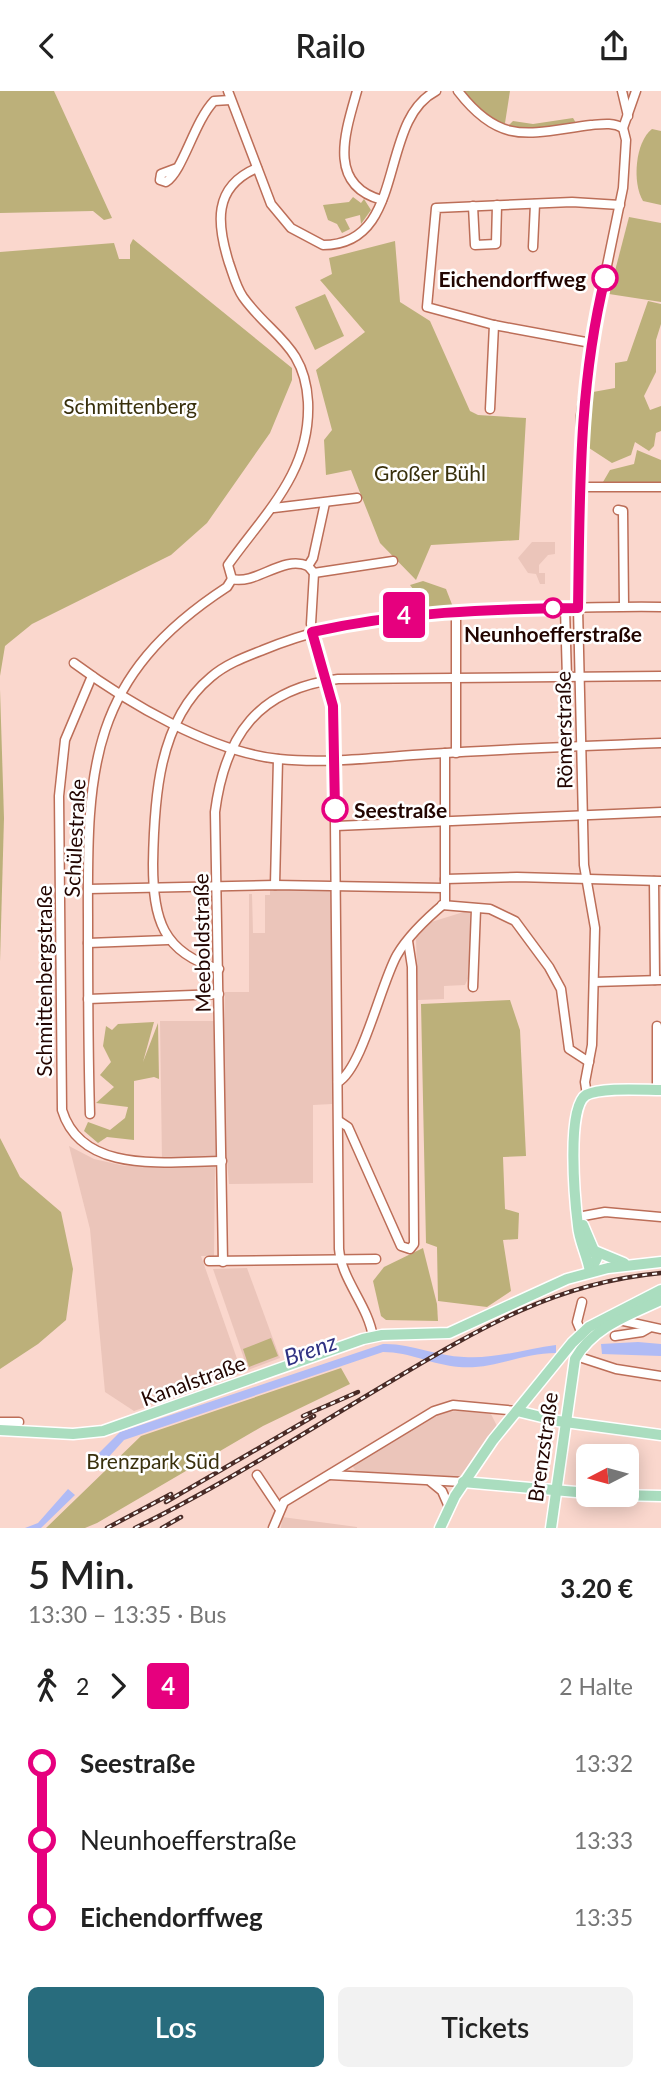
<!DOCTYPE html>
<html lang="de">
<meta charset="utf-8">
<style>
body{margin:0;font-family:Lato,sans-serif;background:#f2f2f2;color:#222;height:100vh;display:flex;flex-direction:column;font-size:26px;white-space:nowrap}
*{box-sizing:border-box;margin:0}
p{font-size:23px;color:#767676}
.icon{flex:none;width:38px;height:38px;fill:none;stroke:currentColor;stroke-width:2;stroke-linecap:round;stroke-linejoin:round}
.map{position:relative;height:1437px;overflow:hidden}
.details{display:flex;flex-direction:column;background:#fff;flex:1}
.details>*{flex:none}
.badge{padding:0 14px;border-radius:5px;font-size:24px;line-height:46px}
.needle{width:46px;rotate:264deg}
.controls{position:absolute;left:576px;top:1353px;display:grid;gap:14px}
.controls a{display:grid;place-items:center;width:63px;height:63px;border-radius:10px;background:#fff;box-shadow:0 4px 18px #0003;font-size:35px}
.map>.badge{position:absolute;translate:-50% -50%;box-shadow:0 0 0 4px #fff}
.legs{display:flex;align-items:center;gap:10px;height:77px;padding:0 28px;font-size:23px}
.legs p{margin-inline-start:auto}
.head{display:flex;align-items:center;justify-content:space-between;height:119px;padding:0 28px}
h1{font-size:38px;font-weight:600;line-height:52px}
.cta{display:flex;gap:14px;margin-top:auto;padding:14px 28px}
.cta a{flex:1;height:80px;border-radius:10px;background:#286c7d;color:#fff;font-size:28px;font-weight:600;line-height:80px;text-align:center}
.cta a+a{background:#f2f2f2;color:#222}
ul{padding:0 28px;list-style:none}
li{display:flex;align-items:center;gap:24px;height:77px;font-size:26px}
li i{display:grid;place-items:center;width:10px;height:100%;margin:0 9px;background:currentColor}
li i::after{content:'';width:18px;height:18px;margin:-9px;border:5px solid;border-radius:50%;background:#fff}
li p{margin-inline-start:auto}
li:first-child i{background:linear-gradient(#0000 50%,currentColor 0)}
li:last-child i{background:linear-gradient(currentColor 50%,#0000 0)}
header{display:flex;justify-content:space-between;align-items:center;height:91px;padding:0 28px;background:#fff;font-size:32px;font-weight:600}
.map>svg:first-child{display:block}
.built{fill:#ebc5ba}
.green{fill:#bcb07a}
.water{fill:#b0bbf5}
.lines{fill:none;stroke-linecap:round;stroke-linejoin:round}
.minor-casing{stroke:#bc6e58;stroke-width:11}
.major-casing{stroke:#fff;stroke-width:13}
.minor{stroke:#fff;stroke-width:8}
.major{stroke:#aaddbf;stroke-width:10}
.rail-casing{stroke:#492b26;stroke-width:4.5}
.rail{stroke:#fff;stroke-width:2;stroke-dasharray:5;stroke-linecap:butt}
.line-1-casing{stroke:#fff;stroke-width:16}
.line-1{stroke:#e6007e;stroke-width:10}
.stop-1-dot{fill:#fff;stroke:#e6007e;stroke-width:3.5}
.labels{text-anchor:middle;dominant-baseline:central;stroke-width:5;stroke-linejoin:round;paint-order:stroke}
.stop-label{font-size:21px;font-weight:bold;fill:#220501;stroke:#fff;text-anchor:end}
.park-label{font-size:21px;fill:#39300c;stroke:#fff}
.street-label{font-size:21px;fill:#220501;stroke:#fff}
.water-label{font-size:23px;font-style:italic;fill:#2f3182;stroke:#fff}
</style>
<header><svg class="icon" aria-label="back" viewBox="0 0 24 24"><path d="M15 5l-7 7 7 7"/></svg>Railo<svg class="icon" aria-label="share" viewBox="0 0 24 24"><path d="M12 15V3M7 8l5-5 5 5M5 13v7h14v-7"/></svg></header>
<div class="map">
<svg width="661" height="1437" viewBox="0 0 661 1437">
<rect width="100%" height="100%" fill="#fad7cd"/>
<g class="built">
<polygon points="532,451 555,451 555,463 548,464 539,474 539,482 545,482 545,493 540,493 536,483 528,482 518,467"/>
<polygon points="333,796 332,1013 313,1014 313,1092 229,1093 227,1070 162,1071 160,930 224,930 225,901 249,901 249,803 252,803 253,842 265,842 265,804 270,804 270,797"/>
<polygon points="470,819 472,879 465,894 444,895 444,908 418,909 416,848 428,832"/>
<polygon points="69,1055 94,1068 125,1075 215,1074 214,1165 201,1165 242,1282 134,1320 105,1301 90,1138"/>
<polygon points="247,1177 280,1267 248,1279 213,1178"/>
<polygon points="459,1320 491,1323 497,1335 458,1388 359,1385 351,1373 437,1321"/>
<polygon points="282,1426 357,1436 357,1437 281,1437"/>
</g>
<g class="green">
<polygon points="0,0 54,0 112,127 104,129 93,120 0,122"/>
<path d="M464,0H510L505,32L502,34C484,26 474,18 464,0Z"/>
<polygon points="573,27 576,32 574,35 513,39 509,34 513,30 533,33"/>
<path d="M652,38L661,40V114L643,110C632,92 635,51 652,38Z"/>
<polygon points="353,106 361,112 364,108 371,119 361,133 360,124 345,128 350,138 342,142 337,133 342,131 337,133 328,129 323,114 349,111"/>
<polygon points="629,126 661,132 661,211 609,203"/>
<polygon points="133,148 292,277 292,289 270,342 207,432 171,464 32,533 5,555 0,585 0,161 114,152 119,168 130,168 130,154"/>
<polygon points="395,150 400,211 430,230 470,320 478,324 526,327 519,449 431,454 416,489 380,452 351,379 326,384 324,349 332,339 316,279 365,241 320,189 332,183 329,167"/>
<polygon points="325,203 344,245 315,259 295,216"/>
<polygon points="648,210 661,213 661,233 656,249 656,281 644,305 650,319 661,315 661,340 656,342 654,355 649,360 635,351 631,364 612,372 589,357 593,301 615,297 615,272 627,270"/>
<polygon points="637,359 661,369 661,391 603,391 610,379 634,373"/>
<polygon points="423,490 446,498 453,516 422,518 420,507 410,494"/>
<polygon points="0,598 4,727 0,871"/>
<polygon points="510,909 520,939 526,1065 503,1066 505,1118 519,1122 518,1148 503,1149 511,1200 487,1216 438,1210 437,1156 426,1152 421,913"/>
<polygon points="154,931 143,971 158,932 159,988 154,986 134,990 134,1049 107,1046 98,1052 84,1040 88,1031 110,1039 125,1027 128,1016 96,1012 114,996 100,984 111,971 103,955 106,935 112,939 118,933"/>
<polygon points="0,1047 20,1086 61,1121 73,1178 66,1229 38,1253 0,1278"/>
<polygon points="423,1157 437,1213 438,1230 386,1229 381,1225 373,1190 384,1176"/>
<polygon points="271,1247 278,1265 249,1276 243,1258"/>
<polygon points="341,1277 350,1293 263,1335 97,1432 85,1437 46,1437 141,1345"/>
</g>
<g class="water">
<polygon points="638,1251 661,1253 661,1265 602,1263 601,1253"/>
<path d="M383,1253C411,1252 435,1265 464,1266C495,1268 526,1258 556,1254V1262C521,1262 493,1279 459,1276C433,1274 410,1261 383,1261L124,1349L97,1379L91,1370L120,1341Z"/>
<polygon points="68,1398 75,1404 41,1437 25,1437 38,1432"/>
</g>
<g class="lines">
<g class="minor-casing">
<g id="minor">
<path d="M228,0L271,113L291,137L323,154C408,154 377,30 436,0"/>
<path d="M357,0C345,42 327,94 382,109"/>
<path d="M458,0C501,56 530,42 591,34C602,33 613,31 623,37"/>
<polyline points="622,0 628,25"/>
<path d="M177,77L161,83L160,89L166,91C183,80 194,31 214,10L230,9"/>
<polyline points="473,115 475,154 496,153 497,114"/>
<polyline points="533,156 535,113"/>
<polyline points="591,252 494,234 427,216 436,117 572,111 620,114"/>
<polyline points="490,318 494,234"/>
<polyline points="580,396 661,396"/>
<polyline points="274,417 357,407"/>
<polyline points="618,419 623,420 624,515"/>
<polyline points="308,475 313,467 325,412"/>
<path d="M314,482L311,533L334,624L339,1158C342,1190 368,1214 373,1246"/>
<polyline points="314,482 393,470"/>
<path d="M232,488L228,474C265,422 311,381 308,311C305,254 271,245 243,206C236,196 233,183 229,172C217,134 212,96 257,77"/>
<path d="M232,488C257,494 282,464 308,475L314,482"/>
<polyline points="565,517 567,588"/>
<polyline points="456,520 456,662"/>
<path d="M74,572C128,612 211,661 279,668C328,673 379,666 428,663C505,658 583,655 661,652"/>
<path d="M92,585L65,649L59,705L62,1019C82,1085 170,1070 222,1070"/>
<polyline points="336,735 661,721"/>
<polyline points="445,788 517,786 661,790"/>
<polyline points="654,790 655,889"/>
<polyline points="275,794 278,668"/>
<polyline points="88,798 275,794 444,797"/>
<polyline points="442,814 490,818 515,830 549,876 561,898 569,958 589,971"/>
<polyline points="88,852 168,849"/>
<path d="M219,878C162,862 153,827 153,773C154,709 158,630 211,586C226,573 245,566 263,559C355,521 456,517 555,517C590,517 625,515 661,516"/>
<polyline points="594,891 661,889"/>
<polyline points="473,896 476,818"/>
<polyline points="88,908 219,903"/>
<path d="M338,991C362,978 381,892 397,864C408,845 427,827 445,812V662"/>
<polyline points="657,999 657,935"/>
<polyline points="587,1004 585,991 592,954 595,837 584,774 578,517 581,325 591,252 623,97 626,49 623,37 636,0"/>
<path d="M90,1023C88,958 88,892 88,827C87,676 89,586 227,496L232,488"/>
<polyline points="339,1030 348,1036 401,1155 410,1158 414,1153 412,876 408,850"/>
<polyline points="578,1126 605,1121 661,1126"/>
<polyline points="209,1170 376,1168"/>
<path d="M223,1171L215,721C225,644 258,598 338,588L661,585"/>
<polyline points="619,1229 661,1238"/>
<polyline points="582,1243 577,1231 582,1211"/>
<polyline points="615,1245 642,1241 649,1237"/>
<polyline points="576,1265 616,1278 661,1285"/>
<polyline points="0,1331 19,1331"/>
<polyline points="257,1384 279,1417"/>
<polyline points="330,1384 463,1391"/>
<polyline points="431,1391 442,1400 449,1416"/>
<polyline points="273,1437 284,1411 434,1320 453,1314 517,1320"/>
</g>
</g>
<g class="major-casing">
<g id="major">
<polyline points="583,1134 597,1167 590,1181"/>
<polyline points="595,1160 624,1172"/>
<path d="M590,1181C588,1166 579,1150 578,1135C575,1111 566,1017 586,1004C601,996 643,999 661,999"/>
<polyline points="517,1320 558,1330 661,1344"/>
<polyline points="0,1339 73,1343 103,1340 363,1248 382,1244 449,1242 567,1188 608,1177 661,1171"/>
<polyline points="463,1391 588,1402"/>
<polyline points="618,1404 661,1405"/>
<polyline points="440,1437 455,1405 493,1349 572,1252 589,1236 661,1199"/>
<path d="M551,1437L575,1268C593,1236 629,1224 661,1209"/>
</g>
</g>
<use href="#minor" class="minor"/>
<use href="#major" class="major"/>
<g class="rail-casing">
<g id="rail">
<polyline points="303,1325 358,1301"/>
<polyline points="166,1411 314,1325"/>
<polyline points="107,1437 171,1403"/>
<path d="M135,1437C224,1394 308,1339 393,1289C482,1236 556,1192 661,1182"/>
<polyline points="162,1437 181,1426"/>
</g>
</g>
<use href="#rail" class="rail"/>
</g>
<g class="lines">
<g class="line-1-casing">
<path id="line-1" d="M335,718L333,615L312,541C401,521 487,518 578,517C580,405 578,296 605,187"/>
</g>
<use href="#line-1" class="line-1"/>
</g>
<g class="stop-1-dot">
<circle cx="605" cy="187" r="12"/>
<circle cx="553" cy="517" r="9"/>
<circle cx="335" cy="718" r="12"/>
</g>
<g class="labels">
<g class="stop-label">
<text x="586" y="187">Eichendorffweg</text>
<text x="553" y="542" text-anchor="middle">Neunhoefferstraße</text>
<text x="354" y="718" text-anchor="start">Seestraße</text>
</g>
<g class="park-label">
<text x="130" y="314">Schmittenberg</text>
<text x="430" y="381">Großer Bühl</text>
<text x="153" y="1369">Brenzpark Süd</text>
</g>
<g class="street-label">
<text transform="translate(563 639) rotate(-91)">Römerstraße</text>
<text transform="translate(74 747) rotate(-87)">Schülestraße</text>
<text transform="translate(201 852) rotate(-91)">Meeboldstraße</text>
<text transform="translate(43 890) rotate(-90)">Schmittenbergstraße</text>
<text transform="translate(193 1289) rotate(-20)">Kanalstraße</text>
<text transform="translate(542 1356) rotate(-82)">Brenzstraße</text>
</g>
<g class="water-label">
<text transform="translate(310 1258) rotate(-19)">Brenz</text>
</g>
</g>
</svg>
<div class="controls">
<a><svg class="needle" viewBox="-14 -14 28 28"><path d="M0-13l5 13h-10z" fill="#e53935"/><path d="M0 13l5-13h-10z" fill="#767676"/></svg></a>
</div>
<b class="badge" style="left:404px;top:524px;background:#e6007e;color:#fff">4</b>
</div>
<section class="details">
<div class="head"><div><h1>5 Min.</h1><p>13:30 – 13:35 · Bus</p></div><b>3.20 €</b></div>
<div class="legs"><svg class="icon" aria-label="walk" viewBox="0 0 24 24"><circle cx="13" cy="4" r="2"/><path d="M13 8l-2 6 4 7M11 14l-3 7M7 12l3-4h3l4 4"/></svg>2<svg class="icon" aria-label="forward" viewBox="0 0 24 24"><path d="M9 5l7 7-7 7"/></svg><b class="badge" style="background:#e6007e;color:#fff">4</b><p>2 Halte</p></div>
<ul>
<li><i style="color:#e6007e"></i><b>Seestraße</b><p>13:32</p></li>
<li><i style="color:#e6007e"></i><span>Neunhoefferstraße</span><p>13:33</p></li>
<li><i style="color:#e6007e"></i><b>Eichendorffweg</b><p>13:35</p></li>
</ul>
<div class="cta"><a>Los</a><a>Tickets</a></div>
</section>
